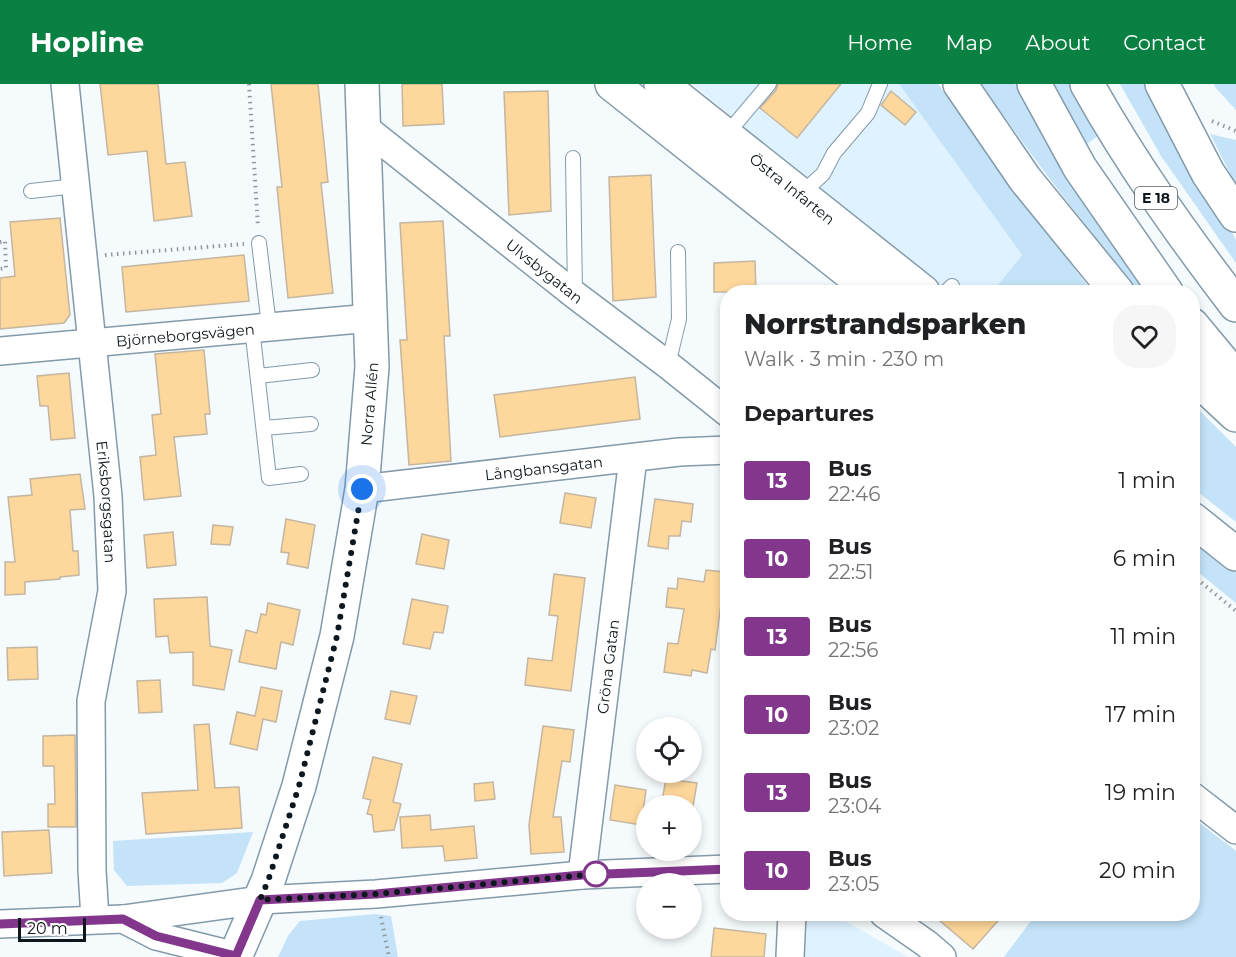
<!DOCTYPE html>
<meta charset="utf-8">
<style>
body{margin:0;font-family:Montserrat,sans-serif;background:#f6f6f6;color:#202124;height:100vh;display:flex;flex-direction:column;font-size:22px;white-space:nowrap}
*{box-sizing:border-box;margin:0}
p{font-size:20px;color:#757577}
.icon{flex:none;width:33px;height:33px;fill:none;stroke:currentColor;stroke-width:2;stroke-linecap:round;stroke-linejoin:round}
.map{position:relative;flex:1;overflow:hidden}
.drawer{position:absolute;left:720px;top:201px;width:480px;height:636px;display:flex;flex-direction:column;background:#fff;border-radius:24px;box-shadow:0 3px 9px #0003}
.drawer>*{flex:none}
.badge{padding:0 12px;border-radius:4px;font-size:21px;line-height:39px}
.fabs{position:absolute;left:636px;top:633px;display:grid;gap:12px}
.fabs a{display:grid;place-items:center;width:66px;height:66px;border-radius:50%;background:#fff;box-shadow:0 3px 9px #0003;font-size:30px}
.scale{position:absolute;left:18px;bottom:15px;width:68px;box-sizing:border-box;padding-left:6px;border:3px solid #0e171d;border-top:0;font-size:16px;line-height:21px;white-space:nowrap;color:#0e171d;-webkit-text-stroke:4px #fff;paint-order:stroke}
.you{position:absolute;width:30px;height:30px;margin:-15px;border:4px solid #fff;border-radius:50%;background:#1a73e8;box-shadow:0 0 0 9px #1a73e833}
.map>.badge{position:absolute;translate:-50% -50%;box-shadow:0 0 0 3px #fff}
h2{padding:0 24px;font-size:22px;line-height:54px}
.round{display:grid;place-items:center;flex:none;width:63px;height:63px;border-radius:24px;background:#f6f6f6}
.summary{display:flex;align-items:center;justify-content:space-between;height:102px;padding:0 24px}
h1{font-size:28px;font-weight:800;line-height:45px}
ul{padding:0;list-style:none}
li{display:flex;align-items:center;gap:18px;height:78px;padding:0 24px}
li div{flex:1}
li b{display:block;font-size:22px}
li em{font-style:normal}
li .badge{min-width:66px;font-weight:700;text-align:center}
header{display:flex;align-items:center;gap:36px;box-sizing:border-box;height:84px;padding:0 30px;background:#0b8043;color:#fff}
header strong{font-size:28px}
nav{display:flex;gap:33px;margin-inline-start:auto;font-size:21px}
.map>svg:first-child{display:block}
.built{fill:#dff2ff}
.green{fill:#c4e3f9}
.building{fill:#fdd79b;stroke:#c4b6a0;stroke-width:1.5}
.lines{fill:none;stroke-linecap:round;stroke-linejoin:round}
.lane-casing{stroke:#839aa9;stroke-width:16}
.street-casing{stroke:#839aa9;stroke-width:30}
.secondary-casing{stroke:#839aa9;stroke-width:36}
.highway-casing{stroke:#839aa9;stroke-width:36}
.path{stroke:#91989c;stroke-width:4;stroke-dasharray:1.5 4.5;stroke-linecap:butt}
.lane{stroke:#fff;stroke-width:14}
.street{stroke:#fff;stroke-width:27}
.secondary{stroke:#fff;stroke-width:33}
.highway{stroke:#fff;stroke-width:33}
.line-casing{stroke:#fff;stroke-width:14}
.line{stroke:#82378c;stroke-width:9}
.walk{stroke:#0e171d;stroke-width:6;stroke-dasharray:0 10.8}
.stop-dot{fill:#fff;stroke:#82378c;stroke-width:3}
.labels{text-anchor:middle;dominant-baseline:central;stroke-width:6;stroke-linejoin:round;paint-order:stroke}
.shield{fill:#fff;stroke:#565d61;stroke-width:1.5}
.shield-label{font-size:14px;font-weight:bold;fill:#0e171d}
.street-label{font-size:15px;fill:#0e171d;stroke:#fff}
</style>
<header>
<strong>Hopline</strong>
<nav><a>Home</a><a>Map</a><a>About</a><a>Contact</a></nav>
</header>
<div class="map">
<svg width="1236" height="873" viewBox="0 0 1236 873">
<rect width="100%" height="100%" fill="#f5fafd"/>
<g class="built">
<polygon points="693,0 899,0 1022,171 992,208 937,208"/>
<polygon points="820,830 833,830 908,873 804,873 806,838"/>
</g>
<g class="green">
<polygon points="899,0 938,0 1092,208 992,208 1022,171"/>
<path d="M981,0H1015L1044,51L1149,208H1139C1084,141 1031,72 981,0Z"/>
<polygon points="1054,0 1071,0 1099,51 1087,60"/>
<polygon points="1120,0 1153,0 1236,156 1236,179 1161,72"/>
<polygon points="1214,0 1236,0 1236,26 1215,3"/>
<polygon points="1210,50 1236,56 1236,101"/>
<polygon points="1192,319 1236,363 1236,438 1193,404"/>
<polygon points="1192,453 1236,489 1236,519 1193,484"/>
<polygon points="1193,734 1236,767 1236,873 1004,873 1036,830 1192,830"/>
<polygon points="253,748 237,789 222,799 127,802 114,786 113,757"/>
<polygon points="375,830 391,832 398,873 278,873 288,852 300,837"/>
</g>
<g class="building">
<polygon points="100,0 158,0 166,80 185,78 192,132 154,137 147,67 108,71"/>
<polygon points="271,0 318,0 328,98 321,99 333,209 288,214 277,103 282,103"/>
<polygon points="402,0 442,0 444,40 403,42"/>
<polygon points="778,0 841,0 797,54 760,24 776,6"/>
<polygon points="548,7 551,127 509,131 504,8"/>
<polygon points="891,7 916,28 905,41 881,21"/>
<polygon points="651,91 656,213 613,217 609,93"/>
<polygon points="60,134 70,231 64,239 0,245 0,194 15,192 10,138"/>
<polygon points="443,137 450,252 444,252 451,377 409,381 400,256 407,256 400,139"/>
<polygon points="244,171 249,217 126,228 122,183"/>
<polygon points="755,177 756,208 714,208 714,179"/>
<polygon points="204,266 210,330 205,330 207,350 174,353 181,412 144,416 140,373 156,371 152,331 161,330 155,270"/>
<polygon points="69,289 75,354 51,356 48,322 40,322 37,292"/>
<polygon points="635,293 640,335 500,353 494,311"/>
<polygon points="80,390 85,425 70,426 73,467 78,467 79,491 60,493 60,495 25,498 25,510 5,511 5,478 15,478 8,413 32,411 30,395"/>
<polygon points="565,409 596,414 591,444 560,439"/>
<polygon points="655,415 693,420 691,438 682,437 680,452 669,452 668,465 648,462"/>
<polygon points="286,435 315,441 308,484 287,480 289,469 281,468"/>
<polygon points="213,441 233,443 230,461 211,460"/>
<polygon points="173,448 176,481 147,484 144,451"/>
<polygon points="422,450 449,456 444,485 416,480"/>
<polygon points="706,486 725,488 715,566 711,565 707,589 692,586 691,592 664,588 668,559 678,560 684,525 666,523 668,504 677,505 678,494 704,498"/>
<polygon points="554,490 585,494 571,607 525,601 528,574 552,577 558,532 549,531"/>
<polygon points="207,513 210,562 232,566 224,606 193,601 193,568 170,569 168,552 156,553 154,515"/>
<polygon points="412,515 448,522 443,549 434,548 430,565 403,560"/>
<polygon points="268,519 300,526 293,561 281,558 276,585 239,578 246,546 257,549 261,530 266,531"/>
<polygon points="37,563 38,595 8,596 7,564"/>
<polygon points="160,596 162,628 139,629 137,597"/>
<polygon points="261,603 282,607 276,638 263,635 257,666 230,660 237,628 255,632"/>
<polygon points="391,607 417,612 410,640 385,635"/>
<polygon points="209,640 215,704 239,703 242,744 146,750 142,709 198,706 194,641"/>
<polygon points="543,642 574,646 570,678 562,677 553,733 561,733 564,768 531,770 529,741"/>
<polygon points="75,651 76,743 48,743 48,720 55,720 54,682 43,682 43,652"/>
<polygon points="373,673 402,680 393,718 401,720 394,746 374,748 372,731 367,730 371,716 363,714"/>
<polygon points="666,695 697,699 693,722 661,722"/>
<polygon points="493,698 495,715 475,717 474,700"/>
<polygon points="615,701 646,706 641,741 610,736"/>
<polygon points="430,731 431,746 474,742 477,774 445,777 443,762 402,764 400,733"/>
<polygon points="49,746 52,789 4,792 2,748"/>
<polygon points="932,830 1004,830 973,865"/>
<polygon points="714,844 766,850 764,873 711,873"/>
</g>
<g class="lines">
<g class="lane-casing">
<g id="lane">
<polyline points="726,51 769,0"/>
<polyline points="573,74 575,211"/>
<polyline points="31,107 76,102"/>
<polyline points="800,111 823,90 834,69 868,29 880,0"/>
<polyline points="259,159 269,242"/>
<polyline points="946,208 952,202"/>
<polyline points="252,244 269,394 301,390"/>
<polyline points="668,281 679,235 678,168"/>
<polyline points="258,292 312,286"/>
<polyline points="264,344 311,340"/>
</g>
</g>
<g class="street-casing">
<g id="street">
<path id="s1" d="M65,0L108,412L112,507L91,617L92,786L95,835"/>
<path id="s2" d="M364,43L575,211L668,281L728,329"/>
<path id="s3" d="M0,267L371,234"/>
<path id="s4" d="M362,405L679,368L728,366"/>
<polyline points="1192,712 1236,746"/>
<path id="s5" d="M582,791L633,374"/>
<polyline points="884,830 927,860 942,873"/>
<polyline points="123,835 156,852 236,872"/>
<polyline points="0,840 123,835 260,816 376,810 582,791 728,785"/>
<polyline points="790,873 792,830"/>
</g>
</g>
<g class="secondary-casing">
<g id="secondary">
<polyline points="612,0 874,208"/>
<path id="s6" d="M661,0L923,208"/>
<polyline points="1192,435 1236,470"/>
<path id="s7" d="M235,873L268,797L299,702L337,552L362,405L372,283L362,0"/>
</g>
</g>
<g class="highway-casing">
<g id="highway">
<polyline points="960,0 1025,95 1117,208"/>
<polyline points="1034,0 1080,84 1166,208"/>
<path d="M1087,0C1131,79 1181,149 1236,221"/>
<polyline points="1162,0 1208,89 1236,131"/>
<polyline points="1192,241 1236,294"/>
<polyline points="1192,290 1236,331"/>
</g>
</g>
<g class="path">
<polyline points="249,0 258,143"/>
<polyline points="1212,37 1236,47"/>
<polyline points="0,158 5,157 6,184 0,185"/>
<polyline points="105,171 244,160"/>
<polyline points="1192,491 1236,527"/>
<polyline points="381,833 389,873"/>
</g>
<use href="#lane" class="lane"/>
<use href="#street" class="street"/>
<use href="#secondary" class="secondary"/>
<use href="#highway" class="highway"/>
</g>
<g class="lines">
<g class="line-casing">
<polyline id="line" points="0,840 123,835 156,852 236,872 260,816 376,810 582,791 728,785"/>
</g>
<use href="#line" class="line"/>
<polyline class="walk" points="362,405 337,552 299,702 268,797 260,816 376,810 596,790"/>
</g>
<circle class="stop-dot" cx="596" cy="790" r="12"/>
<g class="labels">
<rect class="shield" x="1135" y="103" width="42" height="22" rx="4.5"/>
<g class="shield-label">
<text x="1156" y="114">E 18</text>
</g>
<g class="street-label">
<text stroke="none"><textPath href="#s6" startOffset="168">Östra Infarten</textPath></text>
<text stroke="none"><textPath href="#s2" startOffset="231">Ulvsbygatan</textPath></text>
<text stroke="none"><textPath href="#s3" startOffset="186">Björneborgsvägen</textPath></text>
<text stroke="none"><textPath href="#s7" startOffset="572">Norra Allén</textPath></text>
<text stroke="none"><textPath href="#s4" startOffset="183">Långbansgatan</textPath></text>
<text stroke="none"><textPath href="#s1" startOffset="420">Eriksborgsgatan</textPath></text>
<text stroke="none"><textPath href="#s5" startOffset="210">Gröna Gatan</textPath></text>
</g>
</g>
</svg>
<div class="fabs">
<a><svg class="icon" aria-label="locate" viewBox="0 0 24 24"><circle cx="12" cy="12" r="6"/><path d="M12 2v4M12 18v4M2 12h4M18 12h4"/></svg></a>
<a>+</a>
<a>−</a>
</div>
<div class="scale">20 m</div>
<div class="you" style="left:362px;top:405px"></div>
<section class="drawer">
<div class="summary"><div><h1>Norrstrandsparken</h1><p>Walk · 3 min · 230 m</p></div><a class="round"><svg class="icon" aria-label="heart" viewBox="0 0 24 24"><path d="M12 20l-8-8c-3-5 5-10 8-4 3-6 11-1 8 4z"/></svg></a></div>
<h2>Departures</h2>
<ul>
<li><span class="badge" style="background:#82378c;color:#fff">13</span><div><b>Bus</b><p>22:46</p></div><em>1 min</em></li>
<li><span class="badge" style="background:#82378c;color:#fff">10</span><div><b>Bus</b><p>22:51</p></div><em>6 min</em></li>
<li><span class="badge" style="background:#82378c;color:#fff">13</span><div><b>Bus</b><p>22:56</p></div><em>11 min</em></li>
<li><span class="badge" style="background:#82378c;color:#fff">10</span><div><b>Bus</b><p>23:02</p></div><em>17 min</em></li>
<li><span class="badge" style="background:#82378c;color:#fff">13</span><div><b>Bus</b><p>23:04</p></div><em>19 min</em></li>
<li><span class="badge" style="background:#82378c;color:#fff">10</span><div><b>Bus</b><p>23:05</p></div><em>20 min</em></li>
</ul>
</section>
</div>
